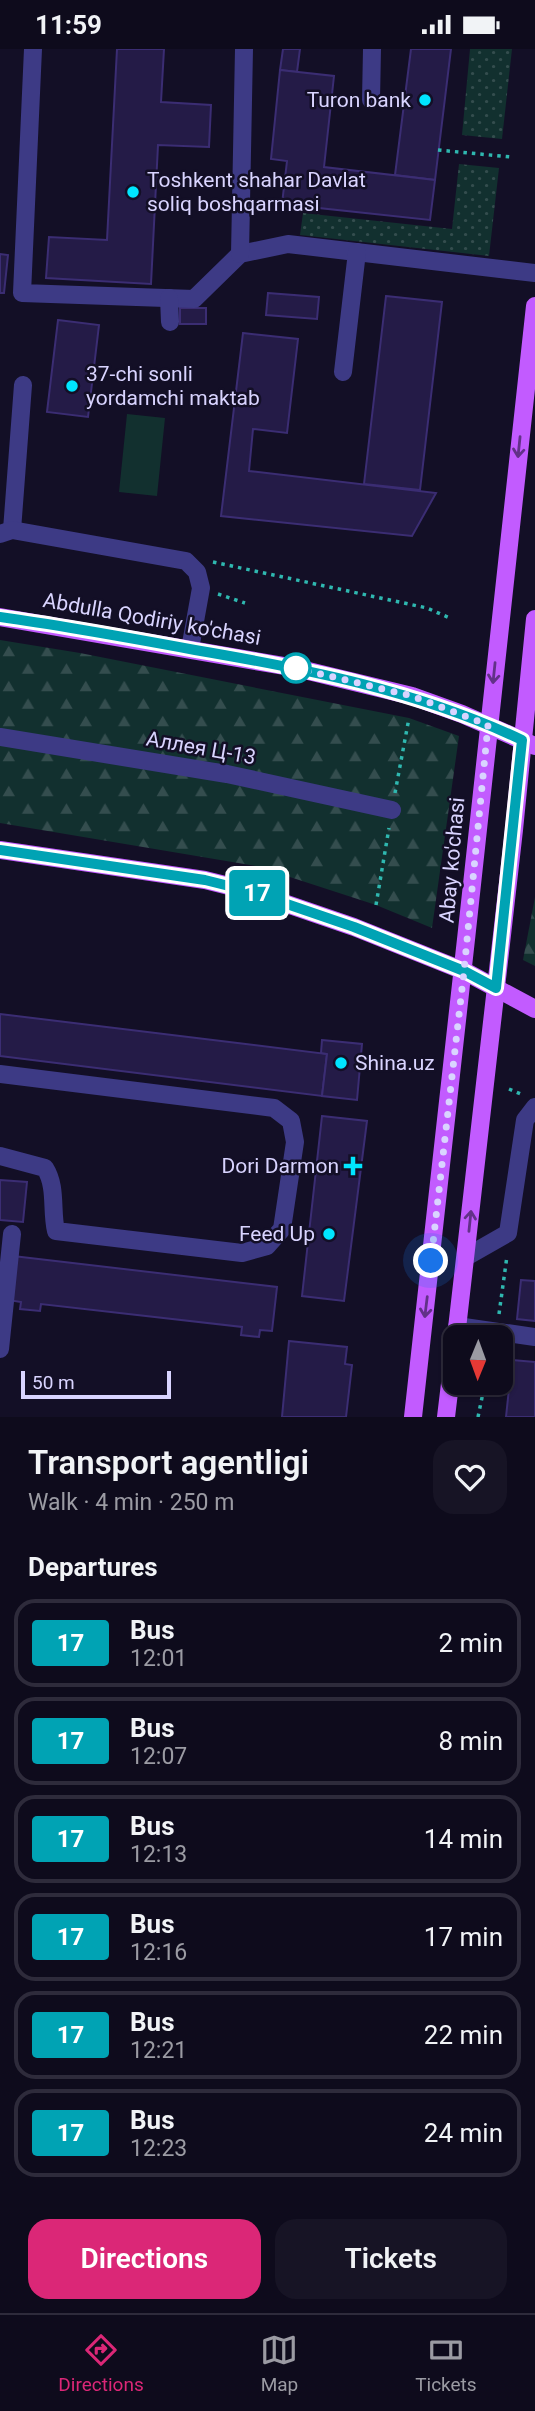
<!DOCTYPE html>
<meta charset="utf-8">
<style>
body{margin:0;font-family:Roboto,sans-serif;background:#171425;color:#f1f3f6;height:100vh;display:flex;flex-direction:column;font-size:26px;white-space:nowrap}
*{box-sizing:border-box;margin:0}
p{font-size:23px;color:#9b9ba3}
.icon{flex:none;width:38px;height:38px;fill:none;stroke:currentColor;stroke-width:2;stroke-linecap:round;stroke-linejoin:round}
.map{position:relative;height:1368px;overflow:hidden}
.side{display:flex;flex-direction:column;background:#0e0b1c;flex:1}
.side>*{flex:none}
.badge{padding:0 14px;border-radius:5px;font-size:24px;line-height:46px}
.needle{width:46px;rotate:181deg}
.controls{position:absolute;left:443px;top:1276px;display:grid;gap:14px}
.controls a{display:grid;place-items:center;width:70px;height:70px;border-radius:14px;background:#0e0b1c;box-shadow:0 2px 5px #0004,0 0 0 2px #2e2b3b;font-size:35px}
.scale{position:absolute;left:21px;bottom:18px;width:150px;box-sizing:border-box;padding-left:7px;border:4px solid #d9d4ff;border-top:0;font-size:19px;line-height:24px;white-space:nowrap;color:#d9d4ff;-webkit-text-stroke:5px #130f26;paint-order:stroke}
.you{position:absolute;width:35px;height:35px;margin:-18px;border:5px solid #fff;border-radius:50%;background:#1a73e8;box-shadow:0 0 0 10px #1a73e833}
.map>.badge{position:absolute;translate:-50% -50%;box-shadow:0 0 0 4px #fff}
h2{padding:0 28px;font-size:26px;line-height:63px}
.round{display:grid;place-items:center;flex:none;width:74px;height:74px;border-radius:21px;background:#171425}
.head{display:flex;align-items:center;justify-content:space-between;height:119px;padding:0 28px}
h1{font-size:33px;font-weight:600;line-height:52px}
.cta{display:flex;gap:14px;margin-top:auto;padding:14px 28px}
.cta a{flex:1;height:80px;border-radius:21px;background:#db2777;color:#fff;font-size:28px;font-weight:600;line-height:80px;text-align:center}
.cta a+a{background:#171425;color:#f1f3f6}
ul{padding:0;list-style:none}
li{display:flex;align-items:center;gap:21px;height:88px;margin:0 14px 10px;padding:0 14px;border:4px solid #2e2b3b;border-radius:21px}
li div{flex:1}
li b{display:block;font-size:26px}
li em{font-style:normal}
li .badge{min-width:77px;font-weight:700;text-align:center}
.status{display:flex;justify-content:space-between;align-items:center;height:49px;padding:0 35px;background:#0e0b1c;direction:ltr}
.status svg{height:19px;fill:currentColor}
.dock{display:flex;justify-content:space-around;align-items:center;height:98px;border-top:2px solid #2e2b3b;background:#0e0b1c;font-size:19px;color:#9b9ba3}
.dock a{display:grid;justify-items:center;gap:4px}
.dock .on{color:#db2777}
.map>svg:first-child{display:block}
.grass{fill:url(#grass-dots)}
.forest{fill:url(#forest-firs)}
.garden{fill:#12302f}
.building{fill:#241b47;stroke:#3b2d73;stroke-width:2}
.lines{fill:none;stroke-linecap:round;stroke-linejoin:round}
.path{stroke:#2fb8b0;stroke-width:3.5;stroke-dasharray:3.5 5;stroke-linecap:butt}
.minor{stroke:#3d3a85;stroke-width:18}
.major{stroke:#c25bff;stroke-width:18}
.oneway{stroke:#623188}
.line-casing{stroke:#fff;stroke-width:16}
.line{stroke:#00a3b4;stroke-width:10}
.walk{stroke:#d9d4ff;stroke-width:7;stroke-dasharray:0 12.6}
.poi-dot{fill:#00e5ff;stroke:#130f26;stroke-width:2.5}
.stop-dot{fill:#fff;stroke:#00a3b4;stroke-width:3.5}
.labels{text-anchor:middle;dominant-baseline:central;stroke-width:5;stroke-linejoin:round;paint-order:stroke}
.poi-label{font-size:21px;fill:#d9d4ff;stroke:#130f26;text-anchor:end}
.street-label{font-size:21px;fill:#d9d4ff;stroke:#130f26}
</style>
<div class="status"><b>11:59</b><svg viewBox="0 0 49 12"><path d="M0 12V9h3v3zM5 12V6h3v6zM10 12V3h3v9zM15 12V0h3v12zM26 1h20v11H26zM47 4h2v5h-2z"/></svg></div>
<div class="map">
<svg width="535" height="1368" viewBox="0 0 535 1368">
<defs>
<pattern id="grass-dots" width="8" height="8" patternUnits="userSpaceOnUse" patternTransform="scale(1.75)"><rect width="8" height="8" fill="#12302f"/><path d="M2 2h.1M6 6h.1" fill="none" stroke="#344d4e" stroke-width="1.8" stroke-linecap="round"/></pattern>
<pattern id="forest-firs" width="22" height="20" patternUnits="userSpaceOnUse" patternTransform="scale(1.75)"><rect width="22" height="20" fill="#12302f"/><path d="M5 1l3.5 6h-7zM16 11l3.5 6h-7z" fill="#344d4e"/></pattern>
</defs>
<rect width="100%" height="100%" fill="#130f26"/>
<g class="grass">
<polygon points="470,0 512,0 502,90 462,86"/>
<polygon points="459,115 499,119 489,207 300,186 303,164 452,180"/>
</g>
<g class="forest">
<polygon points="0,591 80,604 409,669 459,687 432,879 376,856 256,817 0,774"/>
<polygon points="535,848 535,917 523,911"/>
</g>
<polygon class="garden" points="127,365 165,369 157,447 119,443"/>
<g class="building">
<polygon points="117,0 164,0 161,53 211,56 209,98 158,96 151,235 46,229 49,188 107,191"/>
<polygon points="283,0 300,0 297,23 280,21"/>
<polygon points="411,0 451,0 435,131 395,126"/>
<polygon points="280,21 334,27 324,118 435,131 430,171 282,155 287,112 271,110"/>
<polygon points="0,205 8,206 4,244 0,244"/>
<polygon points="268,244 319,248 317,270 266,266"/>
<polygon points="386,247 442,253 420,441 364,435"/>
<rect x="180" y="259" width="26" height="16"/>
<polygon points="58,271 99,276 88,368 47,363"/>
<polygon points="243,284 298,290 287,384 253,380 249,422 436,444 412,487 221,467"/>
<polygon points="0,965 327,1005 322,1047 0,1007"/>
<polygon points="322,991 362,995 357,1051 322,1047 327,1005 321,1004"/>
<polygon points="322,1067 367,1072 344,1252 302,1247"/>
<polygon points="0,1131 27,1133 23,1173 0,1171"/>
<polygon points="13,1207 277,1238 272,1282 260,1281 259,1288 241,1286 242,1278 41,1255 40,1262 20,1260 21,1253 8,1251"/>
<polygon points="521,1231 535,1232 535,1272 517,1270"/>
<polygon points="289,1292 347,1298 345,1315 352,1316 346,1368 282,1368"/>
<polygon points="512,1311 535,1313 535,1368 506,1368"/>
</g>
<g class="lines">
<g class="path">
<polyline points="438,101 511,108"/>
<polyline points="213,513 427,559 452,570"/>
<polyline points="218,545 245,554"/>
<polyline points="395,744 409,669"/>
<polyline points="376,856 389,779"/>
<polyline points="509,1040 523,1046"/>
<polyline points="499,1265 507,1207"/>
<polyline points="478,1368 485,1334"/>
</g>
<g class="minor">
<polyline points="33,0 22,244 194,250 240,205 288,195 535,224"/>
<polyline points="371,51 372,0"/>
<polyline points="240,205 244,0"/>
<polyline points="169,249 170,273"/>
<polyline points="343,323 357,203"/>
<polyline points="12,481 23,336"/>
<polyline points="0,485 12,481 186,512 197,523 201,539 190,600"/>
<polyline points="0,688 227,725 392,761"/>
<path d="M0,1025L274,1059L291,1072L295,1093L282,1180L267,1197L242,1204L56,1182C51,1161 57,1138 45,1119L0,1107"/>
<polyline points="466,1208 508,1184 525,1071 535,1058"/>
<polyline points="457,1277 535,1288"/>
<polyline points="0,1300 12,1185"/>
</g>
<g class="major">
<polyline points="0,568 296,619 412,647 462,665 535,697"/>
<polyline points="0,801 205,831 249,842 354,878 464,922 535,960"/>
<polyline points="456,1288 514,781 535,570"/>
<path d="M413,1368C456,998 493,627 535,257"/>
<polyline points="446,1368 455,1293"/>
</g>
</g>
<defs><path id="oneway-shaft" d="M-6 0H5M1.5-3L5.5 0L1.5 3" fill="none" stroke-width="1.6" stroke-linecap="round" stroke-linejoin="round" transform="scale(1.75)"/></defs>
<g class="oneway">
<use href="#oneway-shaft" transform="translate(519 398) rotate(96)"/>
<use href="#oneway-shaft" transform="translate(494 624) rotate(96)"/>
<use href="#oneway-shaft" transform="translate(470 1172) rotate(-84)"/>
<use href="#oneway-shaft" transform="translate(426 1258) rotate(97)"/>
</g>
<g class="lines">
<g class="line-casing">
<path id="line" d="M0,568C65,577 130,589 195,601C307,620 419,642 522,691L496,939L464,922L354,878L249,842L205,831L0,801"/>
</g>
<use href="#line" class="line"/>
<polyline class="walk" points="296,619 412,647 488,676 464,922 431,1212"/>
</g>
<g class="poi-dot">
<circle cx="425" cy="51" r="7"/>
<circle cx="133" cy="143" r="7"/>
<circle cx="72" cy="337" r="7"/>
<circle cx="341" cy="1014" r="7"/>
<path d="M349.5 1106.5h7v7h7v7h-7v7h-7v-7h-7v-7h7z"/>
<circle cx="329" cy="1185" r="7"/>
</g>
<circle class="stop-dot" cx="296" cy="619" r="14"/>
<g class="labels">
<g class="poi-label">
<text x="411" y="51">Turon bank</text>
<text x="147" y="131" text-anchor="start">Toshkent shahar Davlat<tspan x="147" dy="24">soliq boshqarmasi</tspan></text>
<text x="86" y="325" text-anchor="start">37-chi sonli<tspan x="86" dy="24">yordamchi maktab</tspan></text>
<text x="355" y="1014" text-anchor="start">Shina.uz</text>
<text x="339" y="1117">Dori Darmon</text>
<text x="315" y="1185">Feed Up</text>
</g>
<g class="street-label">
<text transform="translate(152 570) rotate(10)">Abdulla Qodiriy ko'chasi</text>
<text transform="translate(201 699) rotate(10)">Аллея Ц-13</text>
<text transform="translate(452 811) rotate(-85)">Abay ko'chasi</text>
</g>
</g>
</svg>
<div class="controls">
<a><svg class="needle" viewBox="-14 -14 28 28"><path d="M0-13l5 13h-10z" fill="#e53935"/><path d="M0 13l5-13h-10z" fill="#9b9ba3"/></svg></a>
</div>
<div class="scale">50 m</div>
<div class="you" style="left:431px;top:1212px"></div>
<b class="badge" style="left:257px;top:844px;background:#00a3b4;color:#fff">17</b>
</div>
<section class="side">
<div class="head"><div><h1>Transport agentligi</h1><p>Walk · 4 min · 250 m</p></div><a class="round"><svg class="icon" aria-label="heart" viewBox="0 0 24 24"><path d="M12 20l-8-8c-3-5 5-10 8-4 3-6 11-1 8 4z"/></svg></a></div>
<h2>Departures</h2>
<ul>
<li><span class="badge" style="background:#00a3b4;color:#fff">17</span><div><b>Bus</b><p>12:01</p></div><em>2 min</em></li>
<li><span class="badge" style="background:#00a3b4;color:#fff">17</span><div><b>Bus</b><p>12:07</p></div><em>8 min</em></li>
<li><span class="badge" style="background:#00a3b4;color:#fff">17</span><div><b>Bus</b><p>12:13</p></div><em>14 min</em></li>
<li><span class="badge" style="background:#00a3b4;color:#fff">17</span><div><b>Bus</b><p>12:16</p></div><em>17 min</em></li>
<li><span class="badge" style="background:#00a3b4;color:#fff">17</span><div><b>Bus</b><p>12:21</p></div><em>22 min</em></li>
<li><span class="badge" style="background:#00a3b4;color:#fff">17</span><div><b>Bus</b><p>12:23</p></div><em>24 min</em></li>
</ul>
<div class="cta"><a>Directions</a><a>Tickets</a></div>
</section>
<nav class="dock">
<a class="on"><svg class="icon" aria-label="directions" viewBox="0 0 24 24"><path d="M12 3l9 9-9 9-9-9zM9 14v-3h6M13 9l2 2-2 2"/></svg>Directions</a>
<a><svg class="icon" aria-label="map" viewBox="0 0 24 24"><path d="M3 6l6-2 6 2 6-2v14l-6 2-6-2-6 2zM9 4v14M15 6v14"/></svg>Map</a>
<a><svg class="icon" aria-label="tickets" viewBox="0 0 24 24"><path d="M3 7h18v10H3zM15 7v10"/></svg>Tickets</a>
</nav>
